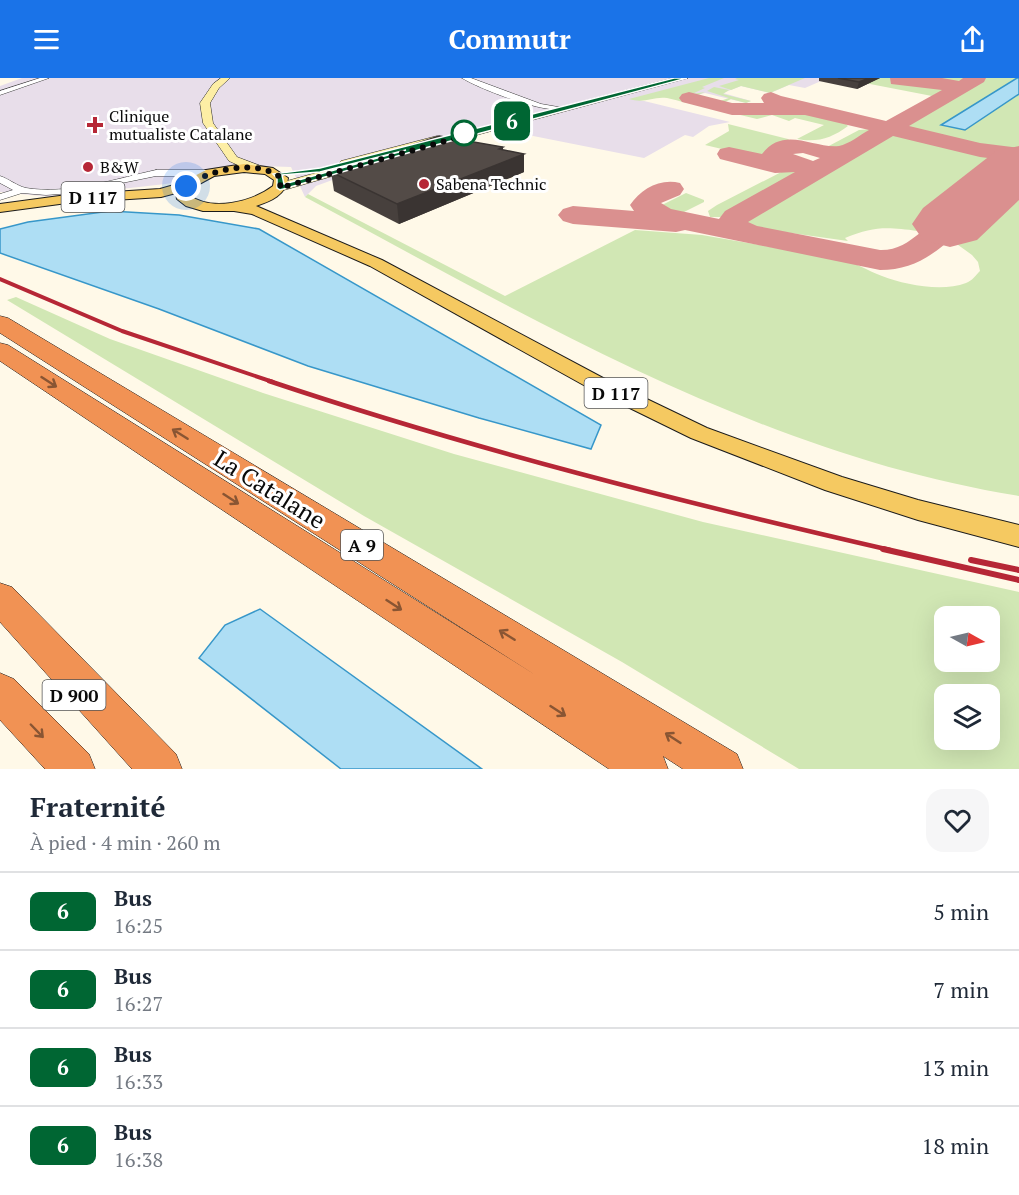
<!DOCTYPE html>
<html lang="fr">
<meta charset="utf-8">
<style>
body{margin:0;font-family:"PT Serif",serif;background:#f6f6f7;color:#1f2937;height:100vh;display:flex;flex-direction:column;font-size:22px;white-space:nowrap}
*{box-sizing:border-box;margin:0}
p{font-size:20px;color:#747a83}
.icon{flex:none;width:33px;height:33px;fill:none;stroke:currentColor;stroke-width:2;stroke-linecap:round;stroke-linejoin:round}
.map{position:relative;height:691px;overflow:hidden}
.drawer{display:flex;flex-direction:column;background:#fff;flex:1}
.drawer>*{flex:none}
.badge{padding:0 12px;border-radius:9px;font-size:21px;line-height:39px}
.needle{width:39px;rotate:98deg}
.fabs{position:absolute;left:934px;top:528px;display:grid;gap:12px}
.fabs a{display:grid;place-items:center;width:66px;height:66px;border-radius:12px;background:#fff;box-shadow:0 6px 24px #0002;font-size:30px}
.you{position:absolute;width:30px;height:30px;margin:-15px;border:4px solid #fff;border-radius:50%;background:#1a73e8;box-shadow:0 0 0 9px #1a73e833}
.map>.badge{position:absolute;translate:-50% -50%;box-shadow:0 0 0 3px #fff}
.round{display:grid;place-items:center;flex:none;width:63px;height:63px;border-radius:18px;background:#f6f6f7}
.overview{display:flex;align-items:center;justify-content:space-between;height:102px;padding:0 30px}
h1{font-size:28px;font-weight:800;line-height:45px}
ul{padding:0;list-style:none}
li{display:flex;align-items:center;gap:18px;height:78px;padding:0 30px;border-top:2px solid #e0e1e3}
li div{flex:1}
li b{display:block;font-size:22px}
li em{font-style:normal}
li .badge{min-width:66px;font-weight:700;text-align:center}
header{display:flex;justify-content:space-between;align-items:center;height:78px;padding:0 30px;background:#1a73e8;color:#fff;font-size:27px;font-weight:800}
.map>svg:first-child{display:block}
.industrial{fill:#e8deea}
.green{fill:#d1e7b4;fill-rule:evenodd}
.water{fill:#aedef4;stroke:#3797c9;stroke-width:1.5}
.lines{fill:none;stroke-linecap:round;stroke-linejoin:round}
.taxiway{fill:#da908f;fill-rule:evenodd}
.runway{fill:#da908f;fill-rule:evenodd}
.street-casing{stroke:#3d3d3d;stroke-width:1}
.secondary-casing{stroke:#2c2c2c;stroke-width:1}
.primary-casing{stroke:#1b1b1b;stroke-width:2}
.highway-casing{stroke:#1b1b1b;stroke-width:1}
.street{fill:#fff;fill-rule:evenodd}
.secondary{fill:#fdeea5;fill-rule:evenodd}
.primary{fill:#f5c961;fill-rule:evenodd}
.highway{fill:#f19254;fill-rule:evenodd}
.rail-far2{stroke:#b62736;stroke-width:4}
.rail-far1{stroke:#b62736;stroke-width:4.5}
.rail{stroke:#b62736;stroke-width:6}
.wall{fill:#47403d}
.shaded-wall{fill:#3a3432}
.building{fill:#534b47;stroke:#3a3432;stroke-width:1.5}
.oneway{stroke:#895533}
.line{fill:#063;stroke:#fff;stroke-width:1.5;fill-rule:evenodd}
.walk{stroke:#0a0a0a;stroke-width:6;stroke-dasharray:0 10.8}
.poi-dot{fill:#b62736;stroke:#fff;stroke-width:2}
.stop-dot{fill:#fff;stroke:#063;stroke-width:3}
.labels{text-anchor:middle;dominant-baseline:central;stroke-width:6;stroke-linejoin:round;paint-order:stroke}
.far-poi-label{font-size:16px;fill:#0a0a0a;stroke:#fff;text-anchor:start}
.shield{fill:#fff;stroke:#545454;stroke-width:1.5}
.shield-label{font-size:18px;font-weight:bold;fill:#0a0a0a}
.near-street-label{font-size:24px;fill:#0a0a0a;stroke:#fff}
</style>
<header><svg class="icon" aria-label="menu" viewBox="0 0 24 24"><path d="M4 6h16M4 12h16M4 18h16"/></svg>Commutr<svg class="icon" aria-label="share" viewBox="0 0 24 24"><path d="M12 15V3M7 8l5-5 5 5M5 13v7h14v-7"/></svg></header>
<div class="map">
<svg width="1019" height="691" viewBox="0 0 1019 691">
<rect width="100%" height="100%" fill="#fff9e8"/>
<polygon class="industrial" points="22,0 882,0 862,8 821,3 805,10 789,7 770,15 741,8 723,15 751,23 746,25 705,15 697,17 673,11 636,21 730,44 709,48 693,59 685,57 644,80 498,51 379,85 316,108 305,119 291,89 235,87 174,105 51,119 0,114 0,8"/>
<g class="green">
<path d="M709,0H724L702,9L705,10L692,16L705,14L698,17L720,23L729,20L707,13L714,9L729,12L723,16L751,23L746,25L731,21L725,24C747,30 770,28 792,30L734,29L727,25L724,27L705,21L703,22L691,20L689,21L701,24C690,28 678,22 667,20C653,18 645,26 629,21Z"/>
<polygon points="737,0 805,0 770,15 741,8 731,12 719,8 739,2 735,1"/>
<polygon points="839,0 969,0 932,18"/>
<path d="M984,0H1019V69C999,75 919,61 903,48Z"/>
<path d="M807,33L842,42L848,48C832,60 817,65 797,61L824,47L795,40L789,43L772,37L757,41L736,36L741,34Z"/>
<polygon points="728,46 788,61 792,64 760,80 705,67 729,53"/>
<polygon points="871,51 871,55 837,73 825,70 859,52"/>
<path d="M898,56L977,74L994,81L997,89L918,153C887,149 874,148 845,160L848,163L762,151L746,144L745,139L887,57Z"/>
<polygon points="791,89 800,91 802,94 722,139 710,139 708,133 717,127"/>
<path d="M1019,105V418C762,377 531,240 305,119L308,116L505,218L635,152L702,157L839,181C857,185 866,192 882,198C905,207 942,214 966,205C972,203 976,197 980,193L978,184L972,177L954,164Z"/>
<polygon points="686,115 704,122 704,124 682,135 664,131 662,127"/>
<path d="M16,219L110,261L263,315L454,376L703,444L1019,514V691H799L622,584L364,438L7,222ZM945,538H990V584H945ZM945,616H990V662H945Z"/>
</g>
<g class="water">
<polygon points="1017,0 1019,0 1019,16 965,52 941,47"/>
<polygon points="110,133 179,137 259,151 601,347 591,371 479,340 308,288 159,231 0,175 0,151 28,144"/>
<polygon points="260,531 482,691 341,691 199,580 225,547"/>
</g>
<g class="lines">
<path class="taxiway" d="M890,0H942L959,3L963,0H986L984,4L909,48L980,65L1019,70V84L980,79L893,58L748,144L757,148L880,172C917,173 928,132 961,140L965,146L961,152C936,175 915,192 880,192L685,152L676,154L573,146L563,143L558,137L563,131L573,128L634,133L630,127C641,111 660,100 680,105L684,111L680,117L661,125L671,131L719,141L725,133L795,94L775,95L720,81L717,76L720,71L729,69L762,76C784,47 814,71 839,68C849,66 860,57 869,52L805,37H732L682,24L679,20L682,16L689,14L732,25H764L761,20L764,16L771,14L781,18L886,43L942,12L891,6ZM803,75L820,80L813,83L793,76Z"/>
<polygon class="runway" points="1019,68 1019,122 977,162 950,169 923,162 912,146 923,130 996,73"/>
<g class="street-casing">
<g id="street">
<polygon points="40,0 49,0 0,17 0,13"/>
<path d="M462,0H471L541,26L564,30C549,38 477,10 462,0Z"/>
<path d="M156,92H211L215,95L211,98H156L73,115L46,117L22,115L0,122V116L13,112L0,105V98C9,101 17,108 26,110C68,117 115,101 156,92Z"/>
</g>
</g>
<g class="secondary-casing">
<g id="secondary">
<polygon points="221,0 230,0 219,10 210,25 213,45 237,79 261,88 261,94 253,94 229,83 203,45 200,25 213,6"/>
<polygon points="674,0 688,0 432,69 423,68 364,84 364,89 284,112 280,113 274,109 276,106 341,88 339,85 341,83 437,58 442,60"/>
</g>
</g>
<g class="primary-casing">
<path id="primary" d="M244,86L273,90L288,100C286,117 271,123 256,128L382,182L603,300L707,350L842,399L918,422L1019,447V469L918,442L825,412L691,360L589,310L370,188L252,136L234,133H203L186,128L177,121L176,115L161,119L67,125L0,134V126L67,117L160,111L181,105L206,92ZM244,94L265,96L274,102L273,108C252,124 212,134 189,117L192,110L214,98Z"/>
</g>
<g class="highway-casing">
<g id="highway">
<polygon points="0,238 8,240 737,676 743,691 683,691 663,678 668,691 609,691 0,283 0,265 8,267 537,598 0,255"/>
<polygon points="0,505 12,509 176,676 182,691 132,691 0,544"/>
<polygon points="0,595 14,601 89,676 95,691 45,691 0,642"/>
</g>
</g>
<use href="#street" class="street"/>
<use href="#secondary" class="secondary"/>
<use href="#primary" class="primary"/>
<use href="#highway" class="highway"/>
<polyline class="rail-far2" points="0,201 122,253 273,304"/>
<path class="rail-far1" d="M269,303C472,371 681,424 890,472"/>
<g class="rail">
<polyline points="883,471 1019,502"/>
<polyline points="971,482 1019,492"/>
</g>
</g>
<g class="wall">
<polygon points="819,0 880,0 857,11 819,3"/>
<polygon points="503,72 524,76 524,94 399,146 334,113 331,94"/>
</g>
<g class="shaded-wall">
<polygon points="869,0 880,0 857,11 859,4"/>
<polygon points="503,69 503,84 524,76 524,94 399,146 397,126"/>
</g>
<g class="building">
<polygon points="838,0 869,0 859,4"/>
<polygon points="439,58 503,69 499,71 524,76 397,126 331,94"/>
</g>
<defs><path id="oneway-shaft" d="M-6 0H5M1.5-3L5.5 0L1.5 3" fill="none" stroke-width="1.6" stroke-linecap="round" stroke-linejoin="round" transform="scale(1.5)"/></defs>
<g class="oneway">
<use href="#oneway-shaft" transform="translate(49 304) rotate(33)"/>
<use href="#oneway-shaft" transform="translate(180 356) rotate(-148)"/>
<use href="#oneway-shaft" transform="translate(231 421) rotate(33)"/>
<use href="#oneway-shaft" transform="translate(394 527) rotate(33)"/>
<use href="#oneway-shaft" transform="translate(507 557) rotate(-148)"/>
<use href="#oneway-shaft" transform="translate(558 633) rotate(33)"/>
<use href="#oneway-shaft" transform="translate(37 653) rotate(46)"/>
<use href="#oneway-shaft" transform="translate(673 660) rotate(-147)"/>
</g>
<path class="line" d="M674,0H687L432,68L280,112L277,110V100L273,96L320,90ZM406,72L284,106L282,97L320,94Z"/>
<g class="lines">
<path class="walk" d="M186,108C209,92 257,80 281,100L280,110L463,58L464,55"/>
</g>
<g class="poi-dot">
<path d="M92 38h6v6h6v6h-6v6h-6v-6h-6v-6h6z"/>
<circle cx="88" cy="89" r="6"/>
<circle cx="424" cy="106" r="6"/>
</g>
<circle class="stop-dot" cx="464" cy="55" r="12"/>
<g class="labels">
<g class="far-poi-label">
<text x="109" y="38">Clinique<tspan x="109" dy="18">mutualiste Catalane</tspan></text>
<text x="100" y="89">B&amp;W</text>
<text x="436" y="106">Sabena Technic</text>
</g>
<g class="shield">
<rect x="61.5" y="104" width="63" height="30" rx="4.5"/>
<rect x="584.5" y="300" width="63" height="30" rx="4.5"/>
<rect x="341" y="452" width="42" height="30" rx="4.5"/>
<rect x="42.5" y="602" width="63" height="30" rx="4.5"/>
</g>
<g class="shield-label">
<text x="93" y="119">D 117</text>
<text x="616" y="315">D 117</text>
<text x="362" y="467">A 9</text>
<text x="74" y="617">D 900</text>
</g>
<g class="near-street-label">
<text transform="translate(270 411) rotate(32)">La Catalane</text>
</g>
</g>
</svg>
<div class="fabs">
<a><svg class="needle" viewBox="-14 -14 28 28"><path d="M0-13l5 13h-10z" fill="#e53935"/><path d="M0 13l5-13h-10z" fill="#747a83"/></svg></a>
<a><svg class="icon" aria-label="layers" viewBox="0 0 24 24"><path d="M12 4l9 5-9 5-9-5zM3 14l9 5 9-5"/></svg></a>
</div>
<div class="you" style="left:186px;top:108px"></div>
<b class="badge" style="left:512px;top:43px;background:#063;color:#fff">6</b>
</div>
<section class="drawer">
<div class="overview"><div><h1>Fraternité</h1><p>À pied · 4 min · 260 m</p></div><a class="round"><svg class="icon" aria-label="heart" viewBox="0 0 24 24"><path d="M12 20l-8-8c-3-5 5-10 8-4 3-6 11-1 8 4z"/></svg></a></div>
<ul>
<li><span class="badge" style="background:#063;color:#fff">6</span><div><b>Bus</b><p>16:25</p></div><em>5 min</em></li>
<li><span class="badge" style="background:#063;color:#fff">6</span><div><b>Bus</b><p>16:27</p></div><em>7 min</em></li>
<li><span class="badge" style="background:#063;color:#fff">6</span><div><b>Bus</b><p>16:33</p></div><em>13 min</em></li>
<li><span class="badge" style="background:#063;color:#fff">6</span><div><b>Bus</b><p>16:38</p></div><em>18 min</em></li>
</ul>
</section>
